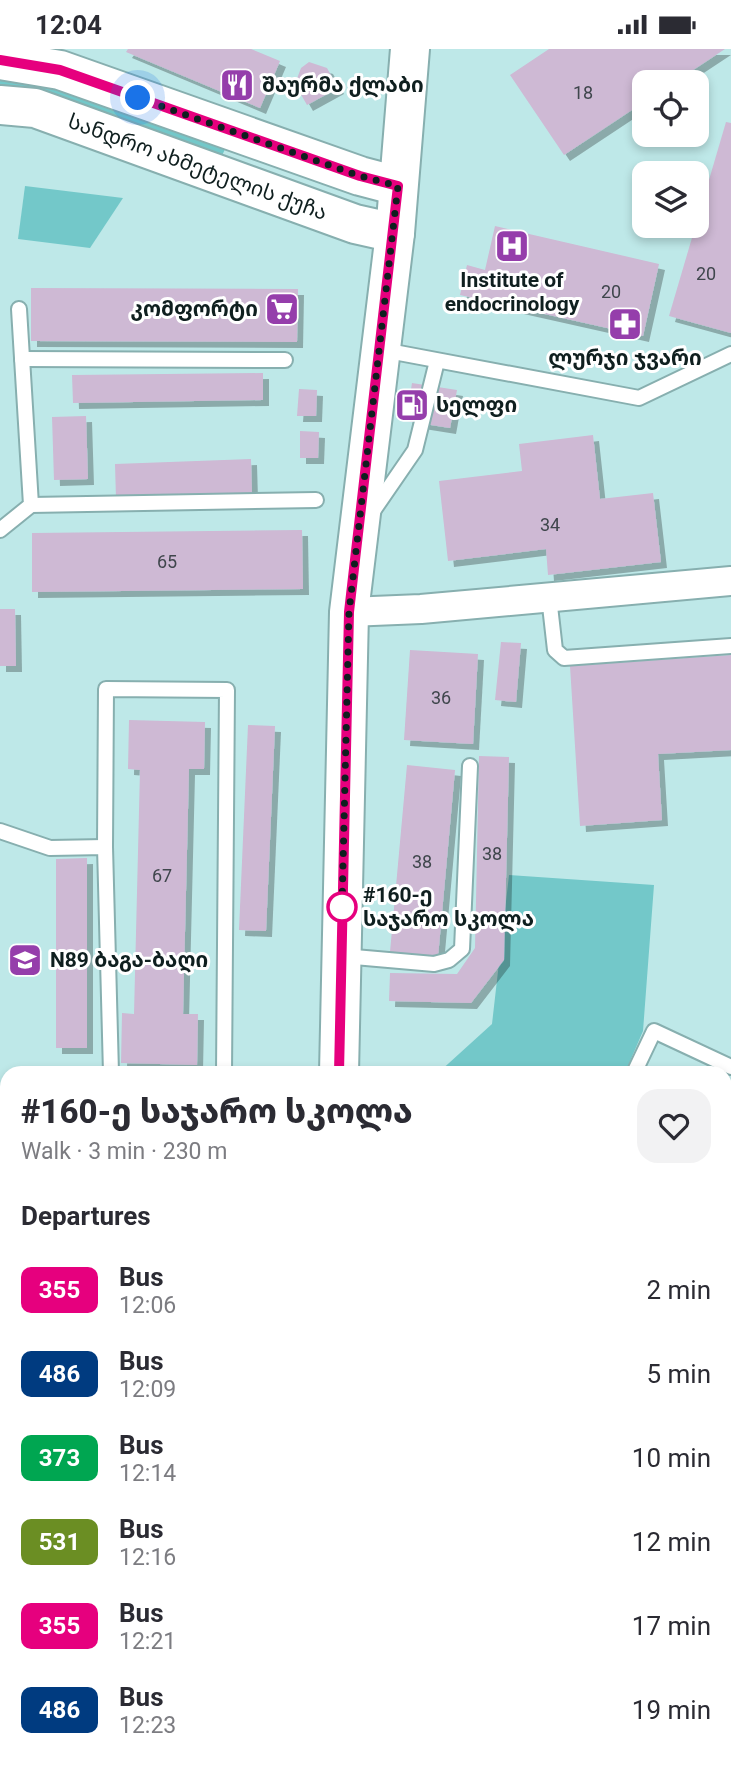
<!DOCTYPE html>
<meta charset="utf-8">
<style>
body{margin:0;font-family:Roboto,"Noto Sans Georgian",sans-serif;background:#f2f2f3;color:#2b2b33;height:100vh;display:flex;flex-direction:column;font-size:26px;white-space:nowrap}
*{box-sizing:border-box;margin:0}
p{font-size:23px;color:#7c7c81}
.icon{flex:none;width:38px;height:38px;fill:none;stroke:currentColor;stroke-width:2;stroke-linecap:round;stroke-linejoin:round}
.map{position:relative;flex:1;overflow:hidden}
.side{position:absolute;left:0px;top:1017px;width:732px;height:702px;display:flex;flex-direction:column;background:#fff;border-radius:21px 21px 0 0;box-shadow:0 4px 10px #0003}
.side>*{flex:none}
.badge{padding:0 14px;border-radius:10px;font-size:24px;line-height:46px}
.tools{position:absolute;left:632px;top:21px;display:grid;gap:14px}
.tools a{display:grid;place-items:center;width:77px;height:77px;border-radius:14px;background:#fff;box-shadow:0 4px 10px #0003;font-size:35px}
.you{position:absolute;width:35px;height:35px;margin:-18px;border:5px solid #fff;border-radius:50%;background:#1a73e8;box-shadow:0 0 0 10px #1a73e833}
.map>.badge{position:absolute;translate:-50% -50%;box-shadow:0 0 0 4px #fff}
h2{padding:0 21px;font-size:26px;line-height:63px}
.round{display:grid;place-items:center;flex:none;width:74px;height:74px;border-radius:21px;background:#f2f2f3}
.headline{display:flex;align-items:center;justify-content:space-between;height:119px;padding:0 21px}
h1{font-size:33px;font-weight:800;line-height:52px}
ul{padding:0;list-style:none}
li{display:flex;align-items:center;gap:21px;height:84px;padding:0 21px}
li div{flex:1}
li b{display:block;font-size:26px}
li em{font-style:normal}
li .badge{min-width:77px;font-weight:700;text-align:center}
.status{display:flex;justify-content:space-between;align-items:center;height:49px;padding:0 35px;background:#fff;direction:ltr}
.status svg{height:19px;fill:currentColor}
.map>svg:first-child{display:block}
.green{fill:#73c8c9}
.building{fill:#ceb9d4;filter:url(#shadow)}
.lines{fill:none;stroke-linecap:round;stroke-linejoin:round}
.lane-casing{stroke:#87afaf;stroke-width:18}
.street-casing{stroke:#87afaf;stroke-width:32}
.secondary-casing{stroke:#87afaf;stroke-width:42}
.lane{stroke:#fff;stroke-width:14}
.street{stroke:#fff;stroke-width:28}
.secondary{stroke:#fff;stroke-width:38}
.line-casing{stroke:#fff;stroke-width:16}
.line{stroke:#e6007e;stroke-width:10}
.walk{stroke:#0f1f1f;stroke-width:7;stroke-dasharray:0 12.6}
.stop-dot{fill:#fff;stroke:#e6007e;stroke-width:3.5}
.labels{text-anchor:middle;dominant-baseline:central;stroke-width:6;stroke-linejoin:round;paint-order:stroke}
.number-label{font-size:18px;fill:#3f464c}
.poi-label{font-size:21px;font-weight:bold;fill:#0f1f1f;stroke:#fff;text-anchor:start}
.street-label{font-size:21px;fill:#0f1f1f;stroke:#fff}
.stop-label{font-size:21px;font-weight:bold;fill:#0f1f1f;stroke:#fff;text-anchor:start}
</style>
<div class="status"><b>12:04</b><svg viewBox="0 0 49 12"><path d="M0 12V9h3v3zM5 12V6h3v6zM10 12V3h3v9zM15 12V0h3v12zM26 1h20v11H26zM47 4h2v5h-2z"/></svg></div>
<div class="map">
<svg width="731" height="1717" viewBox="0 0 731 1717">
<defs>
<filter id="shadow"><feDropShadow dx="6" dy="6" stdDeviation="0" flood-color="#0004"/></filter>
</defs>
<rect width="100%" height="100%" fill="#bee8e8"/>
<g class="green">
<path d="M0,28C78,36 152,72 225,100L221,109L0,42Z"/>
<polygon points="25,137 123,149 90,199 18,190"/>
<polygon points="509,826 654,836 643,982 625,1024 438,1024 492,975"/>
<rect x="0" y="1157" width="7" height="75"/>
</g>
<g class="building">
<polygon points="128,0 251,0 280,12 260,59 126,3"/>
<polygon points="549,0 725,0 675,33 644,33 644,53 564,106 510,26"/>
<polygon points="309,13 327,19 338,39 307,56 295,35 301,19"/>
<polygon points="726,73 731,74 731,284 669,267"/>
<polygon points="495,177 659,215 643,287 460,246 467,216 485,221"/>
<polygon points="31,239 298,240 297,293 31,292"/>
<polygon points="263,324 263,351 73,354 72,326"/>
<polygon points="412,334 457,341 450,379 406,372"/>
<polygon points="299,340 317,341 316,367 297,367"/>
<polygon points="86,367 88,430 54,431 52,368"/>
<polygon points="300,382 319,383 318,409 300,409"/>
<polygon points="593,386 600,450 653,444 661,513 548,526 546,500 448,512 439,432 522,422 519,395"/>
<polygon points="251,410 252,444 116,450 115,415"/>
<polygon points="302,481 303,540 32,543 32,484"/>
<polygon points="0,560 15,560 16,617 0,617"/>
<polygon points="501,593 521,594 516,653 495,651"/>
<polygon points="410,601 478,605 473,695 404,691"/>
<polygon points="731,606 731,701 658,705 662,771 580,777 570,617"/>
<polygon points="129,671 205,673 204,720 189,720 183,965 198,965 197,1016 121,1014 122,964 134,965 140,721 128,720"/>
<polygon points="248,676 275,677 266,882 239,881"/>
<polygon points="479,707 509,708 504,911 471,954 389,952 390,924 457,925 475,899"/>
<polygon points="407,716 455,721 438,908 390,903"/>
<polygon points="87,809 87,999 56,999 56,810"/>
<polygon points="724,1072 731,1075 731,1161 724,1176"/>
<rect x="0" y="1288" width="7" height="314"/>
<polygon points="724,1578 731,1580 731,1693 724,1691"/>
<rect x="457" y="1712" width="76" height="5"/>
</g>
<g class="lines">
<g class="lane-casing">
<g id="lane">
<polyline points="383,301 639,349 731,305"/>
<polyline points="22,310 285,311"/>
<polyline points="31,456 316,451"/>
<polyline points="373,462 415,401 437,312"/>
<polyline points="0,481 31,456 19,260"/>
<polyline points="549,548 555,601 564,609 731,597"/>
<polyline points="0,782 50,799 105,798 111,1024"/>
<polyline points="105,798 106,640 227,641 224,1024"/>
<polyline points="343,907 434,915 449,911 462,900 470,717"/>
<polyline points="634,1024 654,982 731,1018"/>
<polyline points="724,1304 731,1288"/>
<polyline points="724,1487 731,1489"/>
<polyline points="0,1706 7,1706"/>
<polyline points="141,1712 290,1717"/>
<polyline points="109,1717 109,1712"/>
<polyline points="578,1717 579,1712"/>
</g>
</g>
<g class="street-casing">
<polyline id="street" points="349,563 421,560 731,532"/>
</g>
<g class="secondary-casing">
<g id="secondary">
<polyline points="0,11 60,21 360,127 398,137"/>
<path id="s1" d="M0,56L35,59L355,175L395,184"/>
<polyline points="339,1024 349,563 395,184 410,0"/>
<polyline points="0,1093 7,1093"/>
<polyline points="329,1717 329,1712"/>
</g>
</g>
<use href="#lane" class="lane"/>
<use href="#street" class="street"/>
<use href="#secondary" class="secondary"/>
</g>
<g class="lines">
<g class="line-casing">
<polyline id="line" points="0,11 60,21 360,127 398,137 349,563 339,1024"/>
</g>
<use href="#line" class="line"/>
<polyline class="walk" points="138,49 360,127 398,137 349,563 342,858"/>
</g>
<defs>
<g id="restaurant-square" transform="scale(1.75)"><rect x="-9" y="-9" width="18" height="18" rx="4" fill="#953eab" stroke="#fff"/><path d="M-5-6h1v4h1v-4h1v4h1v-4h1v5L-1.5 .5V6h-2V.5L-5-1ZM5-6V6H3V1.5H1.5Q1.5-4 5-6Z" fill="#fff"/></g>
<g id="hospital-square" transform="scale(1.75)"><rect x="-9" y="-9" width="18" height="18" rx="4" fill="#953eab" stroke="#fff"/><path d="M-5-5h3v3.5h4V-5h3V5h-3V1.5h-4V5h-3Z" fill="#fff"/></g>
<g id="supermarket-square" transform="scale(1.75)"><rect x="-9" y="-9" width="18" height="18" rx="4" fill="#953eab" stroke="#fff"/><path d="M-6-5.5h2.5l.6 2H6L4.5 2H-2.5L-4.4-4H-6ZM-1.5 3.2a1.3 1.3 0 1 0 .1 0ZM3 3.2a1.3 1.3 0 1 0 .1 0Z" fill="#fff"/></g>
<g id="pharmacy-square" transform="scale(1.75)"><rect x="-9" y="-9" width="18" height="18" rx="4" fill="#953eab" stroke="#fff"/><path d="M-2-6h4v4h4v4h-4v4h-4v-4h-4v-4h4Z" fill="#fff"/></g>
<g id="fuel-square" transform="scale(1.75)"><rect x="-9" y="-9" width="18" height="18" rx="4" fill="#953eab" stroke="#fff"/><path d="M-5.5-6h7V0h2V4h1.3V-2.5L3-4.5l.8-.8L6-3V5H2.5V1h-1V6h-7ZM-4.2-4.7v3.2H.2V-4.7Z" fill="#fff"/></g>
<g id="school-square" transform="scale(1.75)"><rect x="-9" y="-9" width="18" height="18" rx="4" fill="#953eab" stroke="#fff"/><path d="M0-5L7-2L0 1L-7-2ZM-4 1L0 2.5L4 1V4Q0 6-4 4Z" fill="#fff"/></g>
</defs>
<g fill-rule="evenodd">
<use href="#restaurant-square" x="237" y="36"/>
<use href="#hospital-square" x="512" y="197"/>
<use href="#supermarket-square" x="282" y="260"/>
<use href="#pharmacy-square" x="625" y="275"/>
<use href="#fuel-square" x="412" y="356"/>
<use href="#school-square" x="25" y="911"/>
</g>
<circle class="stop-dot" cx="342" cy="858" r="14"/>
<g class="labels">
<g class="number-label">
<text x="583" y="43">18</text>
<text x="706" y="224">20</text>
<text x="611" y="242">20</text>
<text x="550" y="475">34</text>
<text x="167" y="512">65</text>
<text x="441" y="648">36</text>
<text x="492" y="804">38</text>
<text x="422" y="812">38</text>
<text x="162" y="826">67</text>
</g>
<g class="poi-label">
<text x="262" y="36">შაურმა ქლაბი</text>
<text x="512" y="231" text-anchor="middle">Institute of<tspan x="512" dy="24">endocrinology</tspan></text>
<text x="258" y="260" text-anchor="end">კომფორტი</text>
<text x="625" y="309" text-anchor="middle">ლურჯი ჯვარი</text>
<text x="436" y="356">სელფი</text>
<text x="50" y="911">N89 ბაგა-ბაღი</text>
</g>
<g class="street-label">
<text stroke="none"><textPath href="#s1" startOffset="208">სანდრო ახმეტელის ქუჩა</textPath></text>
</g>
<g class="stop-label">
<text x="363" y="846">#160-ე<tspan x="363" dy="24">საჯარო სკოლა</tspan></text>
</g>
</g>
</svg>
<div class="tools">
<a><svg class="icon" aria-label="locate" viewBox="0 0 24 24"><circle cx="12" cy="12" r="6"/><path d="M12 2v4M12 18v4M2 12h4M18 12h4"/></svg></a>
<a><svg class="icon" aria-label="layers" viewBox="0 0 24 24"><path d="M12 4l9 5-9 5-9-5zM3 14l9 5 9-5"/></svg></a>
</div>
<div class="you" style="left:138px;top:49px"></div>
<section class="side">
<div class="headline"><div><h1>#160-ე საჯარო სკოლა</h1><p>Walk · 3 min · 230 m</p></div><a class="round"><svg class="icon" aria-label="heart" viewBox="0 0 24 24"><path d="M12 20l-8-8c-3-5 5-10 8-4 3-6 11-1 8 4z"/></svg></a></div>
<h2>Departures</h2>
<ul>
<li><span class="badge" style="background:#e6007e;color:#fff">355</span><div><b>Bus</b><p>12:06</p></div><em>2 min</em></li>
<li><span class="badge" style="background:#003b80;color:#fff">486</span><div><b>Bus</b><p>12:09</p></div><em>5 min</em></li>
<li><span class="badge" style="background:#00a651;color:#fff">373</span><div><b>Bus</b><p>12:14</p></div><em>10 min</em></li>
<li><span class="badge" style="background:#6b8e23;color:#fff">531</span><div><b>Bus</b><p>12:16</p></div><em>12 min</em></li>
<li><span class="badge" style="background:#e6007e;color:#fff">355</span><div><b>Bus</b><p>12:21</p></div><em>17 min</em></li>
<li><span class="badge" style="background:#003b80;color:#fff">486</span><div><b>Bus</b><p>12:23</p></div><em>19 min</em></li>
</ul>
</section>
</div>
